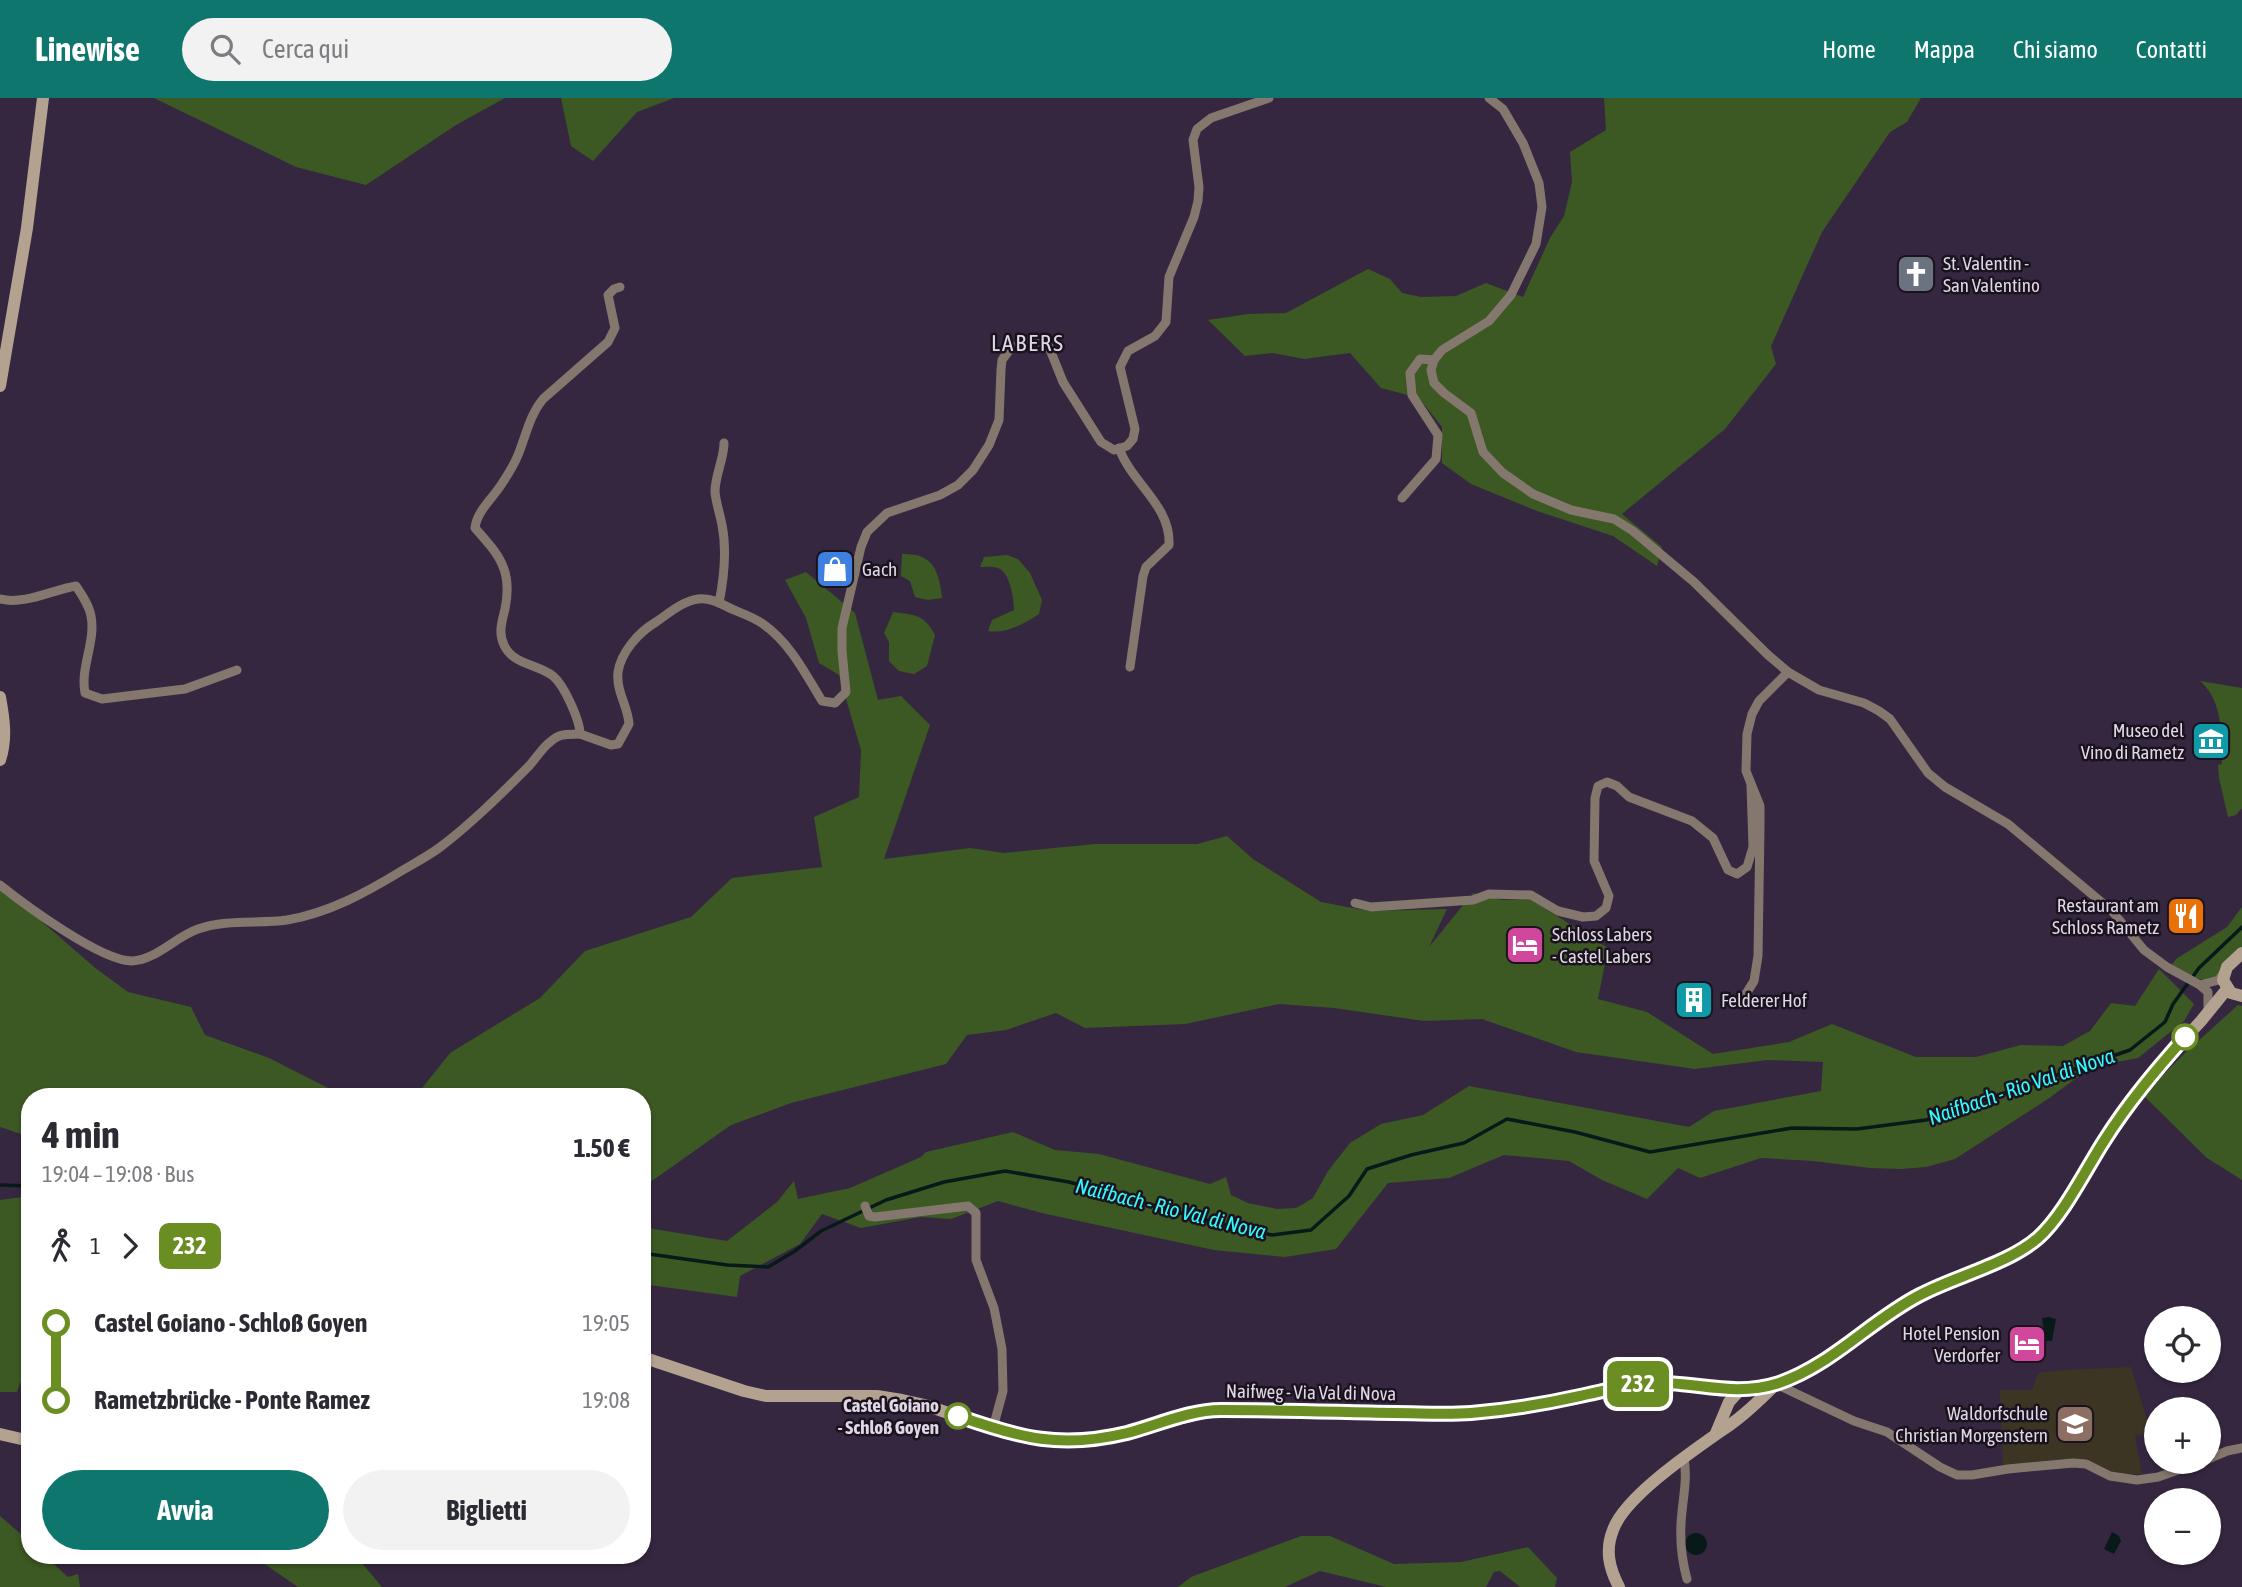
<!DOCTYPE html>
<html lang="it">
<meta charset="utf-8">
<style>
body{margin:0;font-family:"Asap Condensed",sans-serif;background:#f2f2f3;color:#2b2b33;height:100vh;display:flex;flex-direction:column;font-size:26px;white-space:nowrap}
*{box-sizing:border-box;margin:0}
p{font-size:23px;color:#7c7c81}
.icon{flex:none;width:38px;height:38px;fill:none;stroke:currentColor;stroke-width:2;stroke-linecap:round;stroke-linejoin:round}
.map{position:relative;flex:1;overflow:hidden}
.details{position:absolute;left:21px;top:990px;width:630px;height:476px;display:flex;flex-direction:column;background:#fff;border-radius:28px;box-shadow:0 2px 5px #0004}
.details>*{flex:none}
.badge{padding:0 14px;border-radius:10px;font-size:24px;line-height:46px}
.controls{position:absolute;left:2144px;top:1208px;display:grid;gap:14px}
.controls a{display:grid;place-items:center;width:77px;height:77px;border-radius:50%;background:#fff;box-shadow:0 2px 5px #0004;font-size:35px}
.map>.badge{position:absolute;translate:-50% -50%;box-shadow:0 0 0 4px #fff}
.legs{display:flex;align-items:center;gap:10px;height:77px;padding:0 21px;font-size:23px}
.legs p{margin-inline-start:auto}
.head{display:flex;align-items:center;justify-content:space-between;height:119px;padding:0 21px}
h1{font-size:38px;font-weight:700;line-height:52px}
.cta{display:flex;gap:14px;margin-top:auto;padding:14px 21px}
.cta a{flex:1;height:80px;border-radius:42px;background:#0f766e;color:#fff;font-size:28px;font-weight:700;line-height:80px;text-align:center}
.cta a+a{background:#f2f2f3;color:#2b2b33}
ul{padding:0 21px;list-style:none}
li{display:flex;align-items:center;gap:24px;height:77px;font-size:26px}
li i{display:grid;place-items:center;width:10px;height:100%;margin:0 9px;background:currentColor}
li i::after{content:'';width:18px;height:18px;margin:-9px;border:5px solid;border-radius:50%;background:#fff}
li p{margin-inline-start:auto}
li:first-child i{background:linear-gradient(#0000 50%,currentColor 0)}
li:last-child i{background:linear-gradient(currentColor 50%,#0000 0)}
header{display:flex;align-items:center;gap:42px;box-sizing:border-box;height:98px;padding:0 35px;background:#0f766e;color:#fff}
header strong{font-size:33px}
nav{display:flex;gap:38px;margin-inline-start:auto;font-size:24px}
.search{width:490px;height:63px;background:#f2f2f3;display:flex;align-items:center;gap:18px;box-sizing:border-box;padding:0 24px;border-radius:38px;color:#7c7c81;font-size:26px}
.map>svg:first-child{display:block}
.education{fill:#3d3524}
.green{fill:#3c5823}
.water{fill:#081919}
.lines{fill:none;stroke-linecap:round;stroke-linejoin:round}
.stream{stroke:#081919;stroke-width:3.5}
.street{stroke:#84786e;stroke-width:9}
.secondary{stroke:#b4a291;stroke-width:12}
.line-1-casing{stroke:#fff;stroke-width:16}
.line-1{stroke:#6b8e23;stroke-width:10}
.stop-1-dot{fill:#fff;stroke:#6b8e23;stroke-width:3.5}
.labels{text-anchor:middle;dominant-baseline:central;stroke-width:5;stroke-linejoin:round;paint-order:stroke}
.poi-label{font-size:19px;fill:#dfd6e6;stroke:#1a131e;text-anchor:start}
.street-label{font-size:19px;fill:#dfd6e6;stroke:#1a131e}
.stop-label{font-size:19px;font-weight:bold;fill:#dfd6e6;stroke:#1a131e;text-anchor:end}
.water-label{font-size:21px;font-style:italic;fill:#35f9fc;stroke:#1a131e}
.quarter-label{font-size:23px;letter-spacing:2px;fill:#dfd6e6;stroke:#1a131e}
</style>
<header>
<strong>Linewise</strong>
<div class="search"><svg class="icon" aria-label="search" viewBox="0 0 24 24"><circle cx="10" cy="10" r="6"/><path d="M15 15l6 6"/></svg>Cerca qui</div>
<nav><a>Home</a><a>Mappa</a><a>Chi siamo</a><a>Contatti</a></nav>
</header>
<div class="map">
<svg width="2242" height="1489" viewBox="0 0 2242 1489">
<rect width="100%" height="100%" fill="#362740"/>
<polygon class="education" points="2131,1269 2151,1335 2135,1338 2142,1376 2118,1376 2098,1368 2003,1368 2000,1292 2032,1292 2038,1275 2065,1272"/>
<g class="green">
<polygon points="154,0 505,0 456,27 366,87 296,69"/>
<polygon points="561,0 674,0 637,14 593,63 571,48"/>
<polygon points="1604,0 1921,0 1907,24 1890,34 1822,134 1771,248 1776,266 1725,331 1622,416 1662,449 1657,468 1613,438 1537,413 1471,386 1442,365 1442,329 1419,300 1381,290 1350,255 1304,261 1273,255 1245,258 1208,222 1248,216 1286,215 1368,171 1390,181 1402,195 1421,199 1456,198 1486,185 1523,199 1550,140 1564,118 1572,84 1570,54 1606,32"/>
<path d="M902,456C933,455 939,472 942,500L928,502L915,499L910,483L901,478Z"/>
<path d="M1007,457L1018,461L1030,475L1042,502L1039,516C1024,526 1006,536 988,533L992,522L1014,512C1014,501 1010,474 998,470C993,468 985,469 980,469L984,459Z"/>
<polygon points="806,474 855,515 878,602 901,598 930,627 884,761 970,750 1004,755 1095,746 1197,746 1227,738 1253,761 1321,804 1369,813 1447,811 1429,849 1473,795 1503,802 1530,801 1608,850 1598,901 1647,914 1713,956 1789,944 1832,926 1916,959 1976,959 2021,947 2063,948 2090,933 2111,905 2135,908 2159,871 2194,906 2184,923 2138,960 2091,969 2048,1001 1955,1061 1926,1069 1901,1071 1870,1070 1813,1063 1761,1060 1700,1080 1678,1070 1647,1101 1602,1082 1569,1063 1504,1057 1449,1080 1388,1085 1336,1151 1285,1159 1214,1152 1046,1116 998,1103 951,1121 921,1119 861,1130 822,1116 800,1146 740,1178 737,1199 642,1186 642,1129 727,1143 777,1104 794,1083 798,1101 850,1090 921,1059 926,1054 1013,1034 1055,1052 1099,1056 1210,1086 1226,1079 1231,1097 1248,1105 1277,1111 1296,1110 1313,1100 1328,1073 1350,1045 1381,1026 1423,1017 1469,988 1689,1029 1714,1013 1821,993 1823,964 1768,962 1695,971 1576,954 1482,921 1424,923 1334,910 1279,906 1185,926 1085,930 1056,915 1006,932 967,937 946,966 791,1005 731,1027 642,1090 642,999 415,999 450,955 540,900 585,853 691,819 732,780 822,769 814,719 859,699 861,652 839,577 819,565 806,520 785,482"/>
<path d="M893,514C915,517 924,516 935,537L927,568L914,576L899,573L889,563V544L884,535Z"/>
<path d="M2200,583L2242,590V710L2236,717L2228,719L2219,680L2218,667L2222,666C2221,638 2224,604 2200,583Z"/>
<polygon points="0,787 94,869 128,894 191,909 205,937 269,960 346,999 30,999 30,1039 0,1029"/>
<path d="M2242,809V851C2211,886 2215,892 2172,867L2176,861L2227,829Z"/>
<polygon points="2238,907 2242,908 2242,1082 2207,1060 2143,997 2185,955"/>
<polygon points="22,1099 30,1101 30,1259 17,1294 0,1294 0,1102"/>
<polygon points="0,1418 30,1444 30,1458 45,1458 68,1479 78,1476 80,1489 0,1489"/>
<polygon points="1301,1438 1330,1438 1394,1466 1461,1464 1528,1449 1557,1480 1555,1489 1520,1489 1500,1473 1494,1474 1486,1489 1386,1489 1320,1473 1285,1489 1178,1489 1191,1479"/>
<polygon points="253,1458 356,1458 382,1489 298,1489"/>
</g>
<g class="water">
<polygon points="2049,1219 2056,1221 2052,1243 2046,1243 2042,1220"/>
<polygon points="2112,1434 2119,1438 2121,1443 2114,1456 2104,1451"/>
<circle cx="1696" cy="1446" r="11"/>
</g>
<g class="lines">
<g class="stream">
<polyline points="0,1087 30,1088"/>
<polyline points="642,1155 727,1167 768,1169 795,1153 821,1133 886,1102 944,1084 1005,1073 1069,1084 1217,1125 1272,1137 1311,1132 1349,1098 1367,1071 1411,1057 1464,1045 1507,1021 1575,1034 1650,1054 1792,1030 1857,1031 1926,1022 2130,952 2165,924 2173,906 2199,870 2242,829"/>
</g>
<g class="street">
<polyline points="1489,0 1503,11 1523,45 1539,85 1542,109 1536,146 1511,197 1489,223 1442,252 1434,262 1431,272 1434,285 1444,295 1471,315 1483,354 1503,375 1533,396 1571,412 1614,421 1633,433 1694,484 1768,557 1788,574 1819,592 1864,605 1879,613 1890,621 1928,675 1945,689 2008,726 2112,813 2144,852 2167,869 2200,887 2208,894 2208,913"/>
<path d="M620,189L614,191L608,197L615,230L608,244L543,301C529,318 526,338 518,357C514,367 507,378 501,387C492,401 477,413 475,430C499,457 513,472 505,511C502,523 498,535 504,547C513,567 538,566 553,578C564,587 580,622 580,636L611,647L618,646L629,626C628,608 616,594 618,574C621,554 639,534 656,524C669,515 683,503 698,501C711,499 723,507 734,512C744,516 755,520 763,526C790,545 805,575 822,603L835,605L846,594L842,553V530L861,449L867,434L887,415L940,397L958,387L973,372L989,347L999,322L1001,272L1002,262L1011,250L1032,242L1038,243L1049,249L1063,284L1101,344L1114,352L1127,348L1133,341L1135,331L1120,269L1128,253L1155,238L1166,224L1169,179L1194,119L1198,103L1199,89L1193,42L1197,31L1211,20L1269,0"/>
<path d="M1119,350C1132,386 1171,407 1169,447L1146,469L1143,478L1130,569"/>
<polyline points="1402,400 1436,361 1438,337 1412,297 1410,275 1420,261 1434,262"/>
<path d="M0,501C25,507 52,492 76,488C82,497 89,507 91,518C96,544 80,569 85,595L102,601L185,591L237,572"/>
<path d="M719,505C724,480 727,452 722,427C720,416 716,405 715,394C715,377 724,361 724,345"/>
<path d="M0,787C25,807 101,863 132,863C156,862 175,839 198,831C227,821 257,826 287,822C329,815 367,794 403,772C415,765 428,758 439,750C471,726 501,696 529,668C538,658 546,644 559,638C564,636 573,636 580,636"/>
<polyline points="1355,805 1371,809 1473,802 1489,796 1531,797 1558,813 1583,819 1596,818 1606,810 1609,798 1594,763 1595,700 1598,688 1607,684 1617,688 1629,699 1692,723 1713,740 1728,772 1737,776 1747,769 1753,749 1751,687"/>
<polyline points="2200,887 2219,882 2224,874"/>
<polyline points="1744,899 1754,883 1758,858 1760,729 1760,708 1746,673 1747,636 1752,616 1759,603 1788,574"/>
<polyline points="865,1108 869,1118 875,1119 968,1108 976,1115 976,1162 994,1210 1002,1251 1003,1293 993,1330"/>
<polyline points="1776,1286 1854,1323 1887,1334 1940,1369 1957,1377 1972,1377 2008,1371 2073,1365 2086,1366 2110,1378 2137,1382 2158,1379 2204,1363"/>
<path d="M1684,1360C1688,1383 1682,1403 1681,1426C1680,1445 1682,1463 1687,1481"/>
<polyline points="2208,1361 2227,1353 2242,1350"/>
</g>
<g class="secondary">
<polyline points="0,288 27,130 43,0"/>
<path d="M0,599C4,621 7,641 0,662"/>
<polyline points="2242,855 2227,869 2223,882 2231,895 2242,898"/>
<polyline points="642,1259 744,1293 766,1298 877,1298 902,1302 925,1307 1006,1335 1058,1344 1102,1340 1215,1312 1466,1316 1527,1308 1641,1286 1663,1285 1721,1292 1740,1292 1776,1286 1795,1279 1827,1261 1911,1201 1947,1183 2008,1159 2041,1138 2061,1111 2106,1039 2144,985 2201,923 2227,891"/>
<polyline points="1716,1335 1729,1304 1740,1292"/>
<polyline points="0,1336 30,1343"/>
<path d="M1619,1489C1609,1470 1605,1452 1613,1432C1625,1397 1700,1348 1731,1326C1747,1315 1762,1300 1776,1286"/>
</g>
</g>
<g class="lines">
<g class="line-1-casing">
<path id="line-1" d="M958,1318C1020,1340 1061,1351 1127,1335C1157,1327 1190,1312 1221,1312C1279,1312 1337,1314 1394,1315C1420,1315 1445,1317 1471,1315C1508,1312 1544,1306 1580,1298C1600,1294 1621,1288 1641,1286C1689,1280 1729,1301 1779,1285C1832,1267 1871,1222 1920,1197C1956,1178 2008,1166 2038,1140C2063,1118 2086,1071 2104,1043C2128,1005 2155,973 2185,939"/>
</g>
<use href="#line-1" class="line-1"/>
</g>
<defs>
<g id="church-square" transform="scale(2.0125)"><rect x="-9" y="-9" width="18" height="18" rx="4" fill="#6b7280" stroke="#1a131e"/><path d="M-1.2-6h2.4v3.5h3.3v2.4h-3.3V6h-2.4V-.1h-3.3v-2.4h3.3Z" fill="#fff"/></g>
<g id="shop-square" transform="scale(2.0125)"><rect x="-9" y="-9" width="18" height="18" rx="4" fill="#3f7fe0" stroke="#1a131e"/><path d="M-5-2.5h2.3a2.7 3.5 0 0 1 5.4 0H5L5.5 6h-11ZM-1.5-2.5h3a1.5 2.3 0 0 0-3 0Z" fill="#fff"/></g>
<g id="museum-square" transform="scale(2.0125)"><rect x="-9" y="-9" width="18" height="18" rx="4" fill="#0f9aa8" stroke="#1a131e"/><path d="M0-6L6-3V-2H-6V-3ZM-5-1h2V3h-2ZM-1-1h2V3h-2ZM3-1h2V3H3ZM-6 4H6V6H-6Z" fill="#fff"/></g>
<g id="restaurant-square" transform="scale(2.0125)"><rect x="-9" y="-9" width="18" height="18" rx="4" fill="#e8710a" stroke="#1a131e"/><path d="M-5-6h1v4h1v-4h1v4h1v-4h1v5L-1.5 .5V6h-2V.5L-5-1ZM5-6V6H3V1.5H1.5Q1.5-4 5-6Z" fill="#fff"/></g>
<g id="hotel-square" transform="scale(2.0125)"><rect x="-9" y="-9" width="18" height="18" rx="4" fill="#d1479c" stroke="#1a131e"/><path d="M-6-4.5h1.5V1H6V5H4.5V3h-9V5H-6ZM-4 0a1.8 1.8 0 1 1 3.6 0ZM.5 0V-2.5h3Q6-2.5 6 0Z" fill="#fff"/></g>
<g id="building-square" transform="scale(2.0125)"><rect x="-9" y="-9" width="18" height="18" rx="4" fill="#0f9aa8" stroke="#1a131e"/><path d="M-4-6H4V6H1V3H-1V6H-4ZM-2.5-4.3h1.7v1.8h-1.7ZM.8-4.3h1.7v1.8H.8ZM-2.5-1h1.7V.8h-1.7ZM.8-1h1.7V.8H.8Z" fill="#fff"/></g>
<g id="school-square" transform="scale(2.0125)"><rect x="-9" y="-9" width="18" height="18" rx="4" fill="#8d6e63" stroke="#1a131e"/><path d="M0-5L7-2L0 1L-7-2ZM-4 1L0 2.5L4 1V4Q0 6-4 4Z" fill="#fff"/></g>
</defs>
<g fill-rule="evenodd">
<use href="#church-square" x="1916" y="176"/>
<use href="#shop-square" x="835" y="471"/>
<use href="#museum-square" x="2211" y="643"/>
<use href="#restaurant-square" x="2186" y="818"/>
<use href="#hotel-square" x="1525" y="847"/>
<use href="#building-square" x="1694" y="902"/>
<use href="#hotel-square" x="2027" y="1246"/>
<use href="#school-square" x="2075" y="1326"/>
</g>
<g class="stop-1-dot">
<circle cx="2185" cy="939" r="12"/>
<circle cx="958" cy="1318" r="12"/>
</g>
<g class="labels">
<g class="poi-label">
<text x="1943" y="165">St. Valentin -<tspan x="1943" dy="22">San Valentino</tspan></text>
<text x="862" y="471">Gach</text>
<text x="2184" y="632" text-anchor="end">Museo del<tspan x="2184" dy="22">Vino di Rametz</tspan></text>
<text x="2159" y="807" text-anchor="end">Restaurant am<tspan x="2159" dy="22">Schloss Rametz</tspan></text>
<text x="1552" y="836">Schloss Labers<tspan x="1552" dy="22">- Castel Labers</tspan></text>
<text x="1721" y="902">Felderer Hof</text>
<text x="2000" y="1235" text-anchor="end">Hotel Pension<tspan x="2000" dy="22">Verdorfer</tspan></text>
<text x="2048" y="1315" text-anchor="end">Waldorfschule<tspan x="2048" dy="22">Christian Morgenstern</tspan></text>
</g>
<g class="street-label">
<text transform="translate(1311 1294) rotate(1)">Naifweg - Via Val di Nova</text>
</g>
<g class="stop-label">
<text x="939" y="1307">Castel Goiano<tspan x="939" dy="22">- Schloß Goyen</tspan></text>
</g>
<g class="water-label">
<text transform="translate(2021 988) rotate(-19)">Naifbach - Rio Val di Nova</text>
<text transform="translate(1171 1110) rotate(14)">Naifbach - Rio Val di Nova</text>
</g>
<g class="quarter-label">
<text x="1028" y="245">LABERS</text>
</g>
</g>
</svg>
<div class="controls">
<a><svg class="icon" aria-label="locate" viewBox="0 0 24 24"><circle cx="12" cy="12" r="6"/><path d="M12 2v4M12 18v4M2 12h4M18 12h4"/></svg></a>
<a>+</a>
<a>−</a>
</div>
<b class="badge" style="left:1638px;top:1286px;background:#6b8e23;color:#fff">232</b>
<section class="details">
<div class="head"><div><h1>4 min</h1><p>19:04 – 19:08 · Bus</p></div><b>1.50 €</b></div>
<div class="legs"><svg class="icon" aria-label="walk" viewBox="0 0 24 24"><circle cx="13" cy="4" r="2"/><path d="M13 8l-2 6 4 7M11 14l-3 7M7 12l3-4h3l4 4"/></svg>1<svg class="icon" aria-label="forward" viewBox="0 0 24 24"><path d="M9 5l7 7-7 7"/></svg><b class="badge" style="background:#6b8e23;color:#fff">232</b></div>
<ul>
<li><i style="color:#6b8e23"></i><b>Castel Goiano - Schloß Goyen</b><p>19:05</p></li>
<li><i style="color:#6b8e23"></i><b>Rametzbrücke - Ponte Ramez</b><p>19:08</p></li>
</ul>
<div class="cta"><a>Avvia</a><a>Biglietti</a></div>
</section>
</div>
